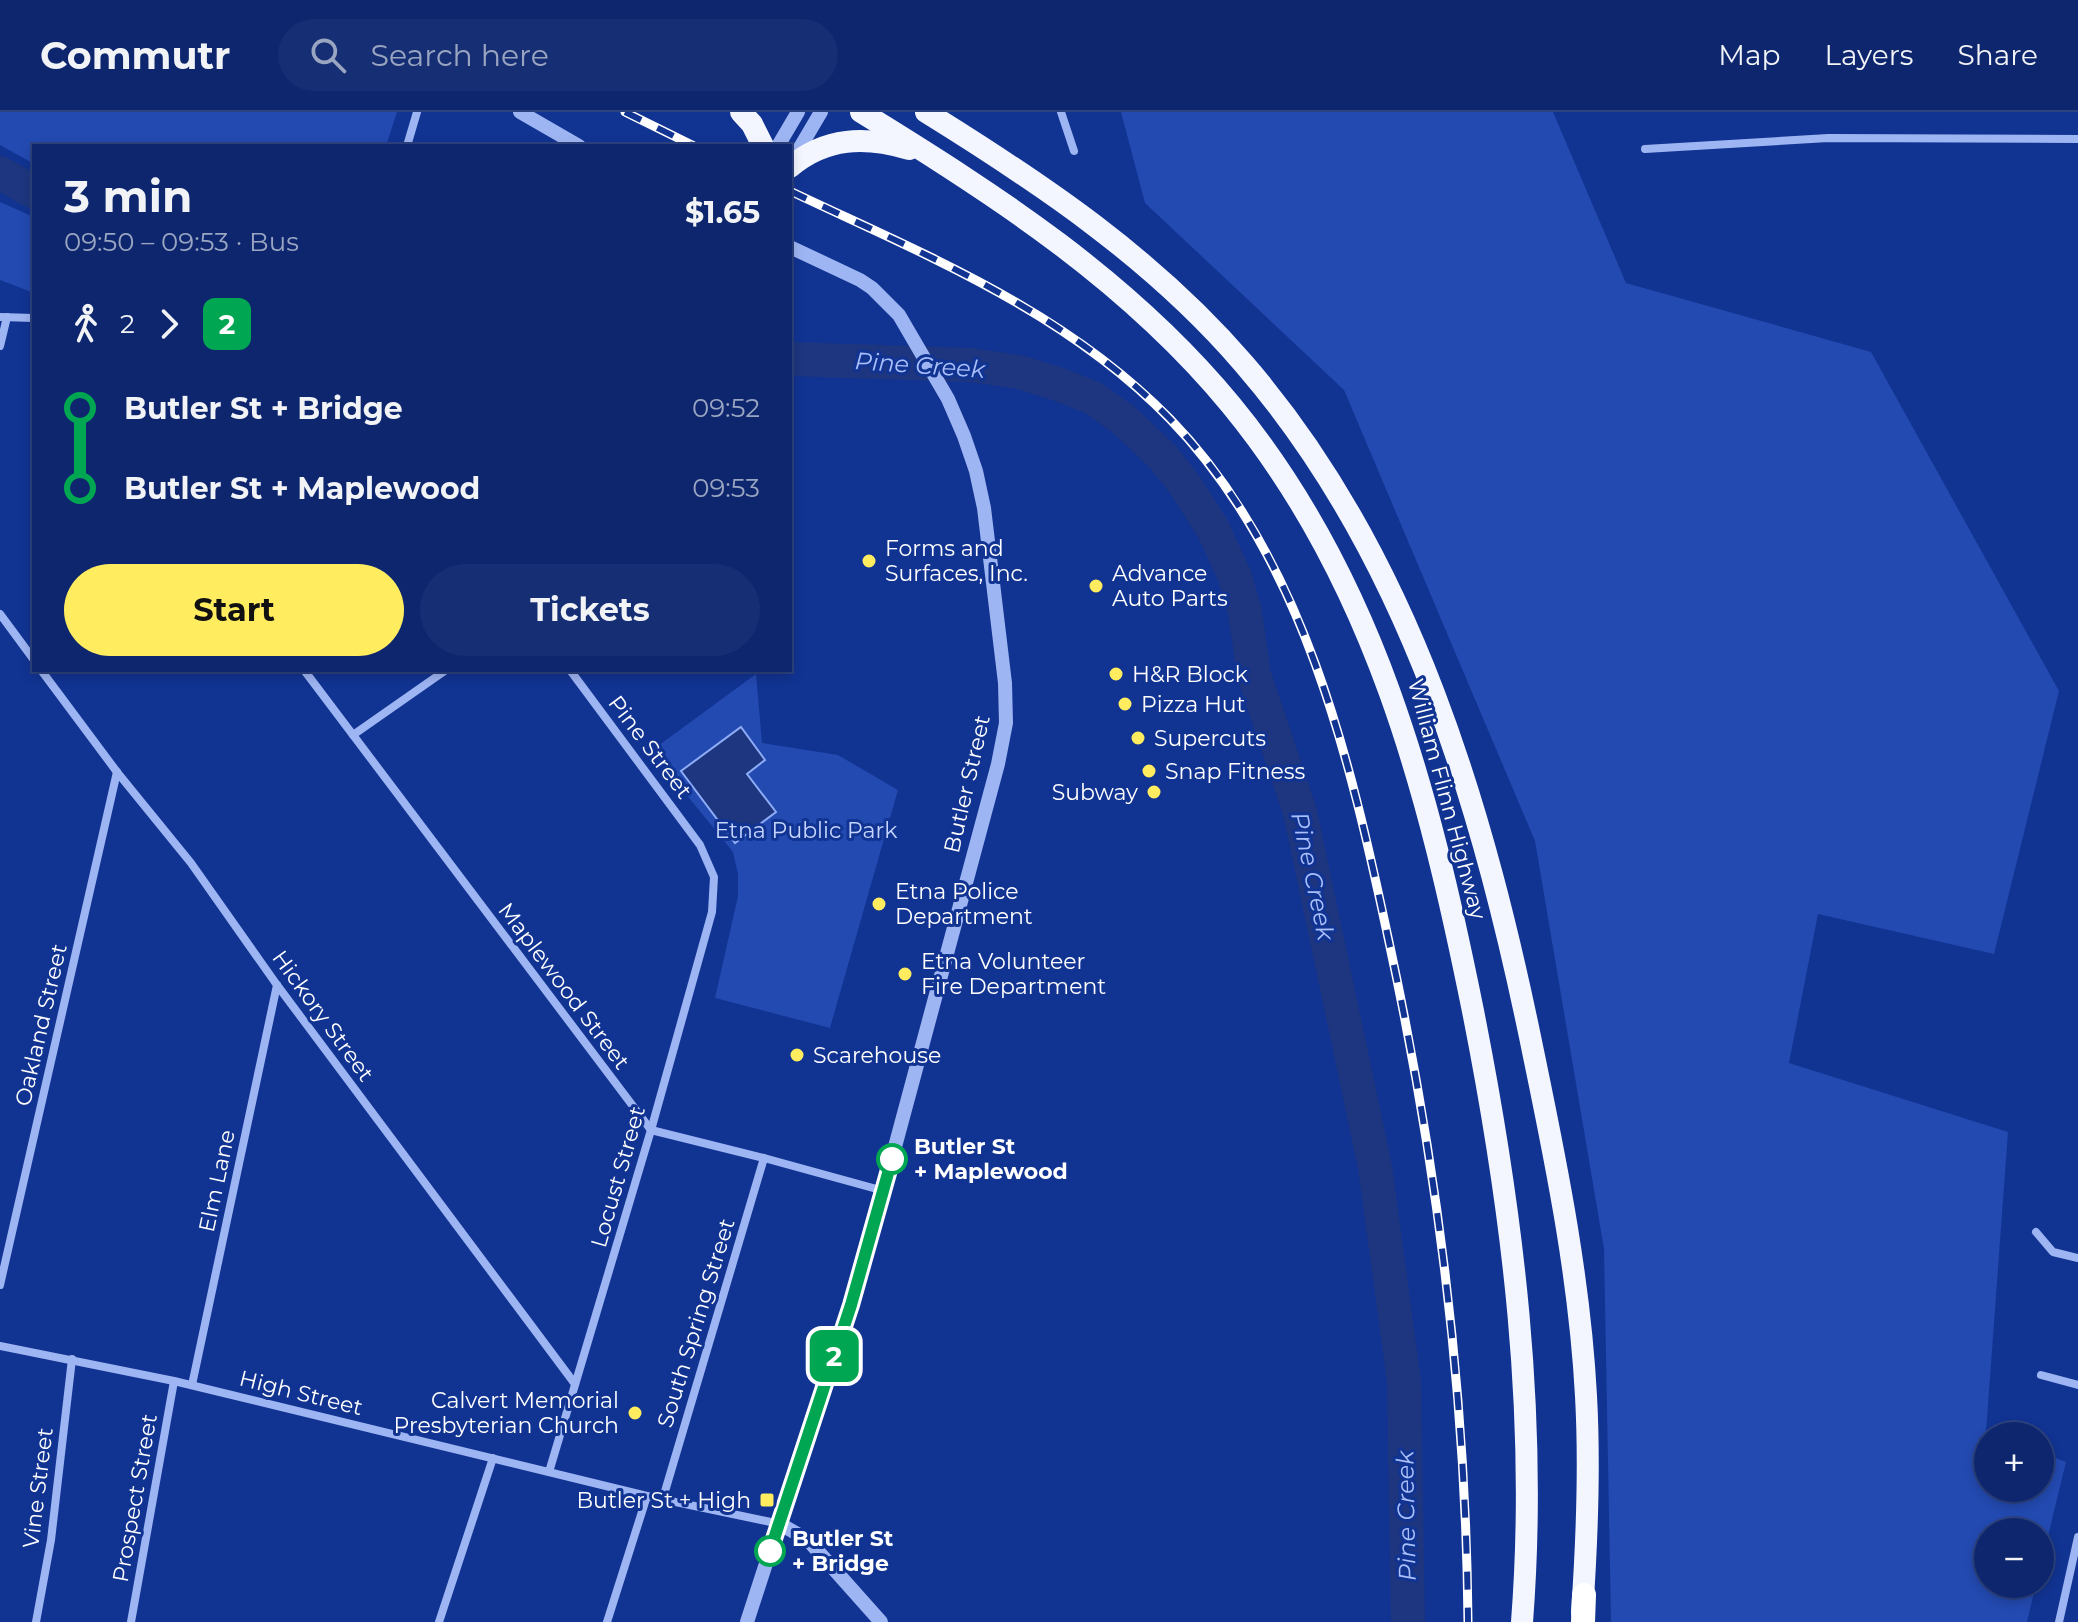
<!DOCTYPE html>
<meta charset="utf-8">
<style>
body{margin:0;font-family:Montserrat,sans-serif;background:#162e73;color:#f1f3f6;height:100vh;display:flex;flex-direction:column;font-size:30px;white-space:nowrap}
*{box-sizing:border-box;margin:0}
p{font-size:26px;color:#9aa5c2}
.icon{flex:none;width:44px;height:44px;fill:none;stroke:currentColor;stroke-width:2;stroke-linecap:round;stroke-linejoin:round}
.map{position:relative;flex:1;overflow:hidden}
.drawer{position:absolute;left:32px;top:32px;width:760px;height:528px;display:flex;flex-direction:column;background:#0d266e;border-radius:0px;box-shadow:0 4px 12px #0003,0 0 0 2px #2d4381}
.drawer>*{flex:none}
.badge{padding:0 16px;border-radius:12px;font-size:28px;line-height:52px}
.tools{position:absolute;left:1974px;top:1310px;display:grid;gap:16px}
.tools a{display:grid;place-items:center;width:80px;height:80px;border-radius:50%;background:#0d266e;box-shadow:0 4px 12px #0003,0 0 0 2px #2d4381;font-size:40px}
.map>.badge{position:absolute;translate:-50% -50%;box-shadow:0 0 0 4px #fff}
.legs{display:flex;align-items:center;gap:12px;height:88px;padding:0 32px;font-size:26px}
.legs p{margin-inline-start:auto}
.head{display:flex;align-items:center;justify-content:space-between;height:136px;padding:0 32px}
h1{font-size:44px;font-weight:700;line-height:60px}
.action{display:flex;gap:16px;margin-top:auto;padding:16px 32px}
.action a{flex:1;height:92px;border-radius:48px;background:#ffed5f;color:#111;font-size:32px;font-weight:700;line-height:92px;text-align:center}
.action a+a{background:#162e73;color:#f1f3f6}
ul{padding:0 32px;list-style:none}
li{display:flex;align-items:center;gap:28px;height:80px;font-size:30px}
li i{display:grid;place-items:center;width:12px;height:100%;margin:0 10px;background:currentColor}
li i::after{content:'';width:20px;height:20px;margin:-10px;border:6px solid;border-radius:50%;background:#0d266e}
li p{margin-inline-start:auto}
li:first-child i{background:linear-gradient(#0000 50%,currentColor 0)}
li:last-child i{background:linear-gradient(currentColor 50%,#0000 0)}
header{display:flex;align-items:center;gap:48px;box-sizing:border-box;height:112px;padding:0 40px;background:#0d266e;border-bottom:2px solid #2d4381}
header strong{font-size:38px}
nav{display:flex;gap:44px;margin-inline-start:auto;font-size:28px}
.search{width:560px;height:72px;background:#162e73;display:flex;align-items:center;gap:20px;box-sizing:border-box;padding:0 28px;border-radius:44px;color:#9aa5c2;font-size:30px}
.map>svg:first-child{display:block}
.green{fill:#234ab1}
.water{fill:#1d367f;stroke:#8fadf6;stroke-width:2}
.lines{fill:none;stroke-linecap:round;stroke-linejoin:round}
.river{stroke:#1d367f;stroke-width:34}
.minor{stroke:#9eb5f3;stroke-width:8}
.tertiary{stroke:#9eb5f3;stroke-width:14}
.trunk{stroke:#f4f6ff;stroke-width:22}
.motorway{stroke:#fff;stroke-width:24}
.rail-casing{stroke:#fff;stroke-width:9}
.rail{stroke:#113392;stroke-width:6;stroke-dasharray:18;stroke-linecap:butt}
.line-1-casing{stroke:#fff;stroke-width:18}
.line-1{stroke:#00a651;stroke-width:12}
.poi-dot{fill:#ffed5f;stroke:#113392;stroke-width:3}
.stop-1-dot{fill:#fff;stroke:#00a651;stroke-width:4}
.labels{text-anchor:middle;dominant-baseline:central;stroke-width:6;stroke-linejoin:round;paint-order:stroke}
.poi-label{font-size:22px;fill:#fff;stroke:#113392;text-anchor:start}
.street-label{font-size:22px;fill:#fff;stroke:#113392}
.park-label{font-size:22px;fill:#c5d5fd;stroke:#113392}
.stop-label{font-size:22px;font-weight:bold;fill:#fff;stroke:#113392;text-anchor:start}
.water-label{font-size:24px;font-style:italic;fill:#aac0fa;stroke:#113392}
</style>
<header>
<strong>Commutr</strong>
<div class="search"><svg class="icon" aria-label="search" viewBox="0 0 24 24"><circle cx="10" cy="10" r="6"/><path d="M15 15l6 6"/></svg>Search here</div>
<nav><a>Map</a><a>Layers</a><a>Share</a></nav>
</header>
<div class="map">
<svg width="2078" height="1510" viewBox="0 0 2078 1510">
<rect width="100%" height="100%" fill="#113392"/>
<g class="green">
<polygon points="0,0 397,0 386,34 34,34 34,52 0,33"/>
<polygon points="1121,0 1553,0 1626,171 1871,240 2059,579 1994,842 1818,802 1789,951 2008,1020 1986,1320 1997,1324 1988,1324 1988,1376 2040,1376 2040,1340 2066,1350 2040,1457 2040,1420 1988,1420 1988,1472 2036,1472 2027,1510 1611,1510 1604,1137 1535,729 1344,278 1145,91"/>
<polygon points="0,90 34,105 34,181 0,168"/>
<polygon points="756,562 762,631 838,643 898,678 830,916 715,886 738,784 738,762 733,740 651,639"/>
</g>
<polygon class="water" points="741,615 765,648 747,662 776,700 735,731 681,659"/>
<g class="lines">
<g class="river">
<polyline points="0,61 34,80"/>
<polyline points="790,247 971,253 1019,260 1058,272 1093,286 1124,308 1163,345 1185,373 1213,417 1235,465 1245,500 1254,563 1300,700 1375,1055 1404,1269 1408,1510"/>
</g>
<g class="minor">
<polyline points="1061,0 1074,39"/>
<polyline points="407,34 417,0"/>
<polyline points="1645,37 1828,26 2078,27"/>
<polyline points="0,205 34,206"/>
<polyline points="0,234 7,205"/>
<polyline points="0,502 34,548"/>
<polyline points="41,558 117,660 191,751 277,873 575,1272"/>
<polyline points="304,558 651,1018 764,1046 884,1079"/>
<polyline points="353,623 446,558"/>
<polyline points="2036,1120 2053,1140 2078,1146"/>
<polyline points="0,1173 117,660"/>
<polyline points="0,1234 174,1269 647,1384 780,1412"/>
<polyline points="2041,1263 2078,1273"/>
<polyline points="192,1273 277,873"/>
<polyline points="549,1360 651,1018 712,800 714,765 700,733 570,558"/>
<polyline points="663,1386 764,1046"/>
<polyline points="36,1510 51,1428 72,1247"/>
<polyline points="131,1510 174,1269"/>
<polyline points="439,1510 493,1346"/>
<polyline points="607,1510 647,1384"/>
<polyline points="2059,1510 2078,1425"/>
</g>
<g class="tertiary">
<polyline points="520,0 579,34"/>
<polyline points="778,34 798,0"/>
<polyline points="792,49 821,0"/>
<polyline points="780,1412 808,1428 881,1510"/>
<polyline points="747,1510 864,1150 998,652 1006,611 1005,571 984,396 976,359 964,324 948,287 899,203 872,176 860,168 790,135"/>
</g>
<g class="trunk">
<polyline points="741,0 752,12 763,34"/>
<path d="M861,0C996,83 1129,169 1231,293C1375,468 1429,681 1473,899C1513,1101 1538,1304 1522,1510"/>
<path d="M926,0C1042,72 1154,147 1244,252C1412,446 1485,702 1535,949C1558,1060 1580,1171 1586,1284C1590,1356 1587,1429 1582,1501"/>
<path d="M790,55C826,25 865,24 909,37"/>
</g>
<polyline class="motorway" points="1583,1510 1584,1483"/>
<g class="rail-casing">
<g id="rail">
<polyline points="625,0 694,34"/>
<path d="M790,79C925,143 1064,198 1170,307C1304,445 1350,647 1389,830C1437,1052 1466,1282 1468,1510"/>
</g>
</g>
<use href="#rail" class="rail"/>
</g>
<g class="lines">
<g class="line-1-casing">
<polyline id="line-1" points="770,1439 851,1193 892,1047"/>
</g>
<use href="#line-1" class="line-1"/>
</g>
<g class="poi-dot">
<circle cx="869" cy="449" r="8"/>
<circle cx="1096" cy="474" r="8"/>
<circle cx="1116" cy="562" r="8"/>
<circle cx="1125" cy="592" r="8"/>
<circle cx="1138" cy="626" r="8"/>
<circle cx="1149" cy="659" r="8"/>
<circle cx="1154" cy="680" r="8"/>
<circle cx="879" cy="792" r="8"/>
<circle cx="905" cy="862" r="8"/>
<circle cx="797" cy="943" r="8"/>
<circle cx="635" cy="1301" r="8"/>
<rect x="759" y="1380" width="16" height="16" rx="4"/>
</g>
<g class="stop-1-dot">
<circle cx="892" cy="1047" r="14"/>
<circle cx="770" cy="1439" r="14"/>
</g>
<g class="labels">
<g class="poi-label">
<text x="885" y="436">Forms and<tspan x="885" dy="25">Surfaces, Inc.</tspan></text>
<text x="1112" y="461">Advance<tspan x="1112" dy="25">Auto Parts</tspan></text>
<text x="1132" y="562">H&amp;R Block</text>
<text x="1141" y="592">Pizza Hut</text>
<text x="1154" y="626">Supercuts</text>
<text x="1165" y="659">Snap Fitness</text>
<text x="1138" y="680" text-anchor="end">Subway</text>
<text x="895" y="779">Etna Police<tspan x="895" dy="25">Department</tspan></text>
<text x="921" y="849">Etna Volunteer<tspan x="921" dy="25">Fire Department</tspan></text>
<text x="813" y="943">Scarehouse</text>
<text x="619" y="1288" text-anchor="end">Calvert Memorial<tspan x="619" dy="25">Presbyterian Church</tspan></text>
<text x="751" y="1388" text-anchor="end">Butler St + High</text>
</g>
<g class="street-label">
<text transform="translate(650 635) rotate(53)">Pine Street</text>
<text transform="translate(967 672) rotate(-77)">Butler Street</text>
<text transform="translate(1447 687) rotate(75)">William Flinn Highway</text>
<text transform="translate(564 874) rotate(53)">Maplewood Street</text>
<text transform="translate(323 904) rotate(54)">Hickory Street</text>
<text transform="translate(41 913) rotate(-77)">Oakland Street</text>
<text transform="translate(618 1065) rotate(-74)">Locust Street</text>
<text transform="translate(217 1069) rotate(-78)">Elm Lane</text>
<text transform="translate(696 1211) rotate(-73)">South Spring Street</text>
<text transform="translate(301 1281) rotate(14)">High Street</text>
<text transform="translate(38 1376) rotate(-83)">Vine Street</text>
<text transform="translate(135 1386) rotate(-80)">Prospect Street</text>
</g>
<g class="park-label">
<text x="806" y="718">Etna Public Park</text>
</g>
<g class="stop-label">
<text x="914" y="1034">Butler St<tspan x="914" dy="25">+ Maplewood</tspan></text>
<text x="792" y="1426">Butler St<tspan x="792" dy="25">+ Bridge</tspan></text>
</g>
<g class="water-label">
<text transform="translate(920 253) rotate(4)">Pine Creek</text>
<text transform="translate(1313 764) rotate(78)">Pine Creek</text>
<text transform="translate(1406 1404) rotate(-91)">Pine Creek</text>
</g>
</g>
</svg>
<div class="tools">
<a>+</a>
<a>−</a>
</div>
<b class="badge" style="left:834px;top:1244px;background:#00a651;color:#fff">2</b>
<section class="drawer">
<div class="head"><div><h1>3 min</h1><p>09:50 – 09:53 · Bus</p></div><b>$1.65</b></div>
<div class="legs"><svg class="icon" aria-label="walk" viewBox="0 0 24 24"><circle cx="13" cy="4" r="2"/><path d="M13 8l-2 6 4 7M11 14l-3 7M7 12l3-4h3l4 4"/></svg>2<svg class="icon" aria-label="forward" viewBox="0 0 24 24"><path d="M9 5l7 7-7 7"/></svg><b class="badge" style="background:#00a651;color:#fff">2</b></div>
<ul>
<li><i style="color:#00a651"></i><b>Butler St + Bridge</b><p>09:52</p></li>
<li><i style="color:#00a651"></i><b>Butler St + Maplewood</b><p>09:53</p></li>
</ul>
<div class="action"><a>Start</a><a>Tickets</a></div>
</section>
</div>
